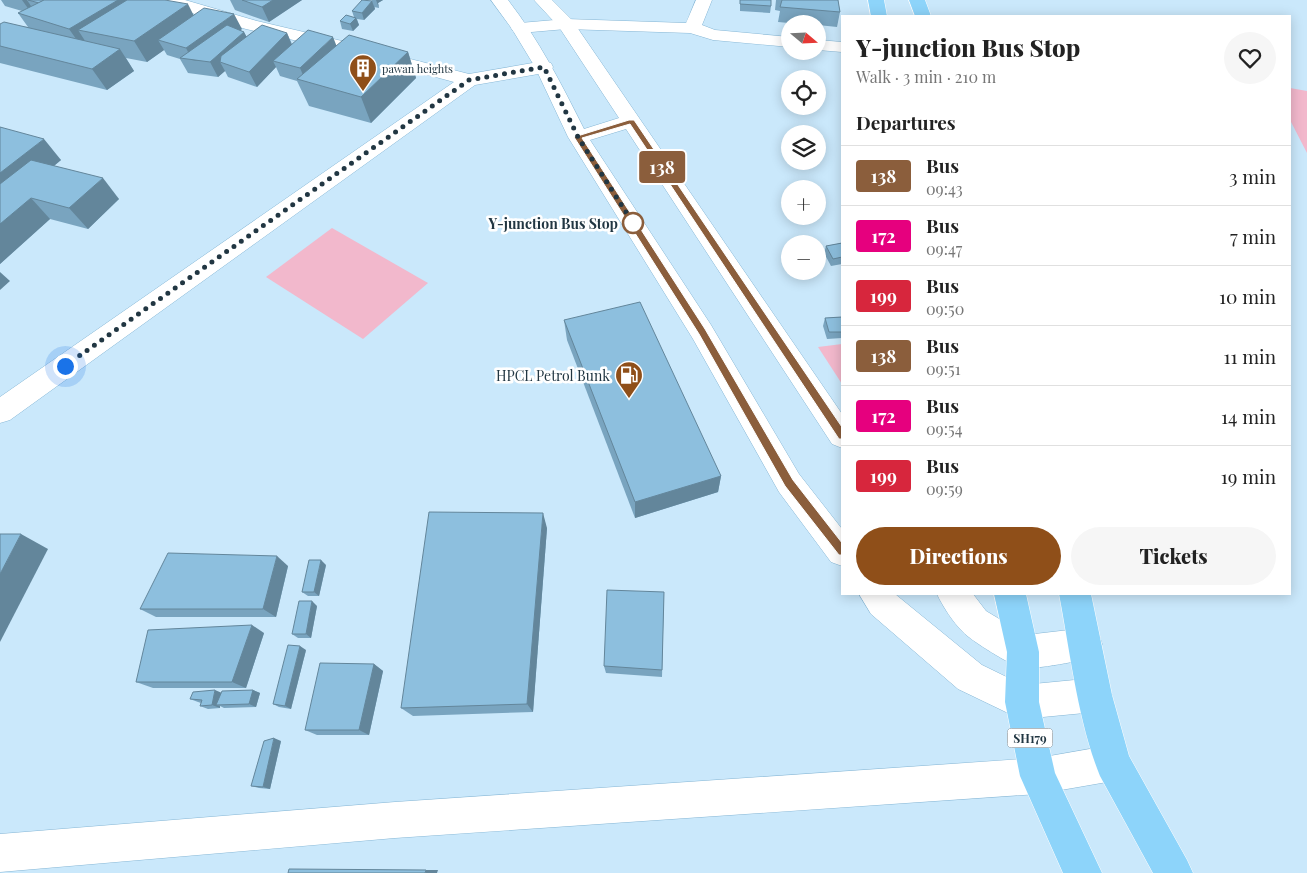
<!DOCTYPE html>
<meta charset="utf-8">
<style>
body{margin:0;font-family:"Playfair Display",serif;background:#f6f6f6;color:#222;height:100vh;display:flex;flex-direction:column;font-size:19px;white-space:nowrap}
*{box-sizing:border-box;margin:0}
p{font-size:16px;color:#767676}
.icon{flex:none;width:28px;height:28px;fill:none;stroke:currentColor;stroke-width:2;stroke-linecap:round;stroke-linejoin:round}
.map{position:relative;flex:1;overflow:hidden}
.drawer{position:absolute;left:841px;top:15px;width:450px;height:580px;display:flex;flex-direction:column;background:#fff;border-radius:0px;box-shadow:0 2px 12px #0003}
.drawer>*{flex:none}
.badge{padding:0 10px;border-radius:4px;font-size:18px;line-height:32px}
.needle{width:32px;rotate:109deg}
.fabs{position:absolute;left:781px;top:15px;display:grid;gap:10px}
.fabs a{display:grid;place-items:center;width:45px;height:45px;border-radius:50%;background:#fff;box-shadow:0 2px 12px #0003;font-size:25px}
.you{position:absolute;width:25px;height:25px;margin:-12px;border:4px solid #fff;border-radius:50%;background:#1a73e8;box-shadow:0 0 0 8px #1a73e833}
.map>.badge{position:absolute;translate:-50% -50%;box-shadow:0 0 0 2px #fff}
h2{padding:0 15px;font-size:19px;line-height:45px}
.round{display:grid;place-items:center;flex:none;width:52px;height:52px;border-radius:26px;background:#f6f6f6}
.head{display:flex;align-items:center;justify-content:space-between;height:85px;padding:0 15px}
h1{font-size:24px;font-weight:800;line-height:38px}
.action{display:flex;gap:10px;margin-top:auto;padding:10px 15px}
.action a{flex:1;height:58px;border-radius:30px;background:#8f4f19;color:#fff;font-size:20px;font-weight:800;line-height:58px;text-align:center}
.action a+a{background:#f6f6f6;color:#222}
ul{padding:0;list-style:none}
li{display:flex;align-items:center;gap:15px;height:60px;padding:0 15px;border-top:1px solid #e0e0e0}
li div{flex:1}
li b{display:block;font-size:19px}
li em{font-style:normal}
li .badge{min-width:55px;font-weight:700;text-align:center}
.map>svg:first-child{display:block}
.green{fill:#f2b8cc}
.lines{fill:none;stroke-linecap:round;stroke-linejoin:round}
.street-casing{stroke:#85b6d5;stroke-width:1}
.secondary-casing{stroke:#85b6d5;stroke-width:1}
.primary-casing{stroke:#fff;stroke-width:1}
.street{fill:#fff;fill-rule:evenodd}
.secondary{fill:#fff;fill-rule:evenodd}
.primary{fill:#8dd4fa;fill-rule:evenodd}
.wall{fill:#79a4bf}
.shaded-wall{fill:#63869b}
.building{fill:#8dbfde;stroke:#63869b}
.line{fill:#8b5e3c;stroke:#fff}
.walk{stroke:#213642;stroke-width:5;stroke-dasharray:0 9}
.stop-dot{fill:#fff;stroke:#8b5e3c;stroke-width:2.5}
.labels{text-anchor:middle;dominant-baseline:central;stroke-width:5;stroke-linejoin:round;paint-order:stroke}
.far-poi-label{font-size:11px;fill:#213642;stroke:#fff;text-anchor:start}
.shield{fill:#fff;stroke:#64727b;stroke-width:1}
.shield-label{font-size:12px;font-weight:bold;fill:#213642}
.stop-label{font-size:14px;font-weight:bold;fill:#213642;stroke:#fff;text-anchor:end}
.poi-label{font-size:14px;fill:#213642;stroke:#fff;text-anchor:end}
</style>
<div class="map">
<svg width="1307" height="873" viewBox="0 0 1307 873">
<rect width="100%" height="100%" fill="#cae8fb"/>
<g class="green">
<polygon points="1290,88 1307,91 1307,153 1290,120"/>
<polygon points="332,228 428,283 363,339 266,277"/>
<polygon points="842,344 842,384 818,347"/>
</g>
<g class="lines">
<g class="street-casing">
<g id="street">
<polygon points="159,0 185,0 257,21 342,41 345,45 342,49 336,50 246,29 161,4"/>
<polygon points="696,0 712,0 702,25 715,30 790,37 790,47 713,40 690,33 566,29 520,33 514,32 511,28 514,24 520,23 566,19 686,23"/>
<polygon points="818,40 842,42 842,52 818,50"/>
<polygon points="375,50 469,74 544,61 551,63 553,67 551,71 544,73 475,85 10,420 0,423 0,397 454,82 369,59 366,55 369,51"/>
<polygon points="1113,745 1126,750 1131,763 1126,776 1113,781 1038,794 395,838 0,872 0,834 395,802 1038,758"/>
</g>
</g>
<g class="secondary-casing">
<g id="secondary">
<path d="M491,0H508C539,40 561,83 584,129L619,118L559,27L534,0H552L572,20L842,414V448L832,444L626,129L590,140L711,325L799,474L842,529V566L831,562L779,492L693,339L568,137L535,67L512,29Z"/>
<polygon points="859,594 895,594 982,665 1023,685 1095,678 1107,683 1112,695 1107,707 1095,712 1022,719 1010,714 958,689 871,614"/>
<path d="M937,594H973L986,611L1026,635L1086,628L1098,632L1102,644L1098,656C1086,660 1033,670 1022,668C1012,666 970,640 963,632C953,622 943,607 937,594Z"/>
</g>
</g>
<g class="primary-casing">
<g id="primary">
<polygon points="868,0 884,0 887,16 871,16"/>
<polygon points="909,0 925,0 931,16 915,16"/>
<polygon points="994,594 1026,594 1039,652 1039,702 1055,773 1102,873 1063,873 1020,776 1005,702 1007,652"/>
<path d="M1059,594H1091L1112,695L1129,756L1187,860L1193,873H1153L1100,776C1078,722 1070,651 1059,594Z"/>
</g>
</g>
<use href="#street" class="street"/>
<use href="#secondary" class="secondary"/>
<use href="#primary" class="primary"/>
</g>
<g class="wall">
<polygon points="0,0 165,0 193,15 242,29 240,30 244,32 246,36 287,33 292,44 336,46 408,52 416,78 371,123 309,106 297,81 280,76 276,67 257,87 228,77 225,71 218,77 188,73 180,59 167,55 164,50 147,62 126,58 134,71 107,90 0,63 0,24 28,27 18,13 22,11 5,6 1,0"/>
<polygon points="230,0 302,0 269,22 235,10"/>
<polygon points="372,0 383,0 378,3 379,8 374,7 374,5 375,9 364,20 357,19 359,25 353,31 342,29 340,21 354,17 352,11 372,1 372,2"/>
<polygon points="740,0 771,6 770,13 740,11"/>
<polygon points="776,0 838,0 840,12 837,27 818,25 818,24 800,24 778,22 780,11 775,10"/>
<polygon points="0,127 61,160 54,166 119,199 88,229 50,219 0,264"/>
<polygon points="842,243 842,264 831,266 824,253 826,246"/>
<polygon points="842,317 842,338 827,339 823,326 825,318"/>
<polygon points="564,320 721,476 718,492 635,518 567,340"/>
<polygon points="547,528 533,712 413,716 401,708"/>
<polygon points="326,565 319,596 308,596 302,592"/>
<polygon points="288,566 276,617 156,617 140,609"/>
<polygon points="664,592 662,677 606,673 604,666"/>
<polygon points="317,606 311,638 298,638 292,634"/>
<polygon points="264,633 246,688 153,688 136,682"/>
<polygon points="306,650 291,709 279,707 273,704"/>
<polygon points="374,664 383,671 369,735 317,735 305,730"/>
<polygon points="253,690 260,693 256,707 224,708 220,706 220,708 208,709 200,706 201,703 198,702 190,699 221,693"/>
<polygon points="281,741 270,789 259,788 251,786"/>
</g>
<g class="shaded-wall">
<polygon points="22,0 27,0 35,12 32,14"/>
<polygon points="118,0 149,0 78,30 89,47 84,50 69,29"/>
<polygon points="273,0 302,0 269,22 262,7"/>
<polygon points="376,0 383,0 378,3 379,8"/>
<polygon points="372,1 375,9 364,20 362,13"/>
<polygon points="188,4 199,26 158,40 164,50 147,62 134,41"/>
<polygon points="234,14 242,29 198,61 192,60 186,48"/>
<polygon points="356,18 359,25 353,31 350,24"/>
<polygon points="244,32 252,47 220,62 225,71 218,77 210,62"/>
<polygon points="287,33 293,48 273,61 276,67 257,87 249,72"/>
<polygon points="333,37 339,52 306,82 300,68"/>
<polygon points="120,49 134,71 107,90 92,69"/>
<polygon points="408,52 416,78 371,123 361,97"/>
<polygon points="44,139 61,160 0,210 0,173"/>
<polygon points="103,178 119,199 88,229 69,208"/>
<polygon points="31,198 50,219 0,264 0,224"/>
<polygon points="0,272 10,281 0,290"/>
<polygon points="721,476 718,492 635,518 635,502"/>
<polygon points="543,513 547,528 533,712 527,704"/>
<polygon points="21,534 48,549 0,642 0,574"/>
<polygon points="277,556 288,566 276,617 263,609"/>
<polygon points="321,560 326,565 319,596 314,592"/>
<polygon points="312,601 317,606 311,638 306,634"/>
<polygon points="252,625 264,633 246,688 232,682"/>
<polygon points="300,646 306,650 291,709 285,706"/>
<polygon points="374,664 383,671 369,735 359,730"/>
<polygon points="215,690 222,693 216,705 220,706 220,708 212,705"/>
<polygon points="253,690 260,693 256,707 249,704"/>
<polygon points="274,738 281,741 270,789 263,787"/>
<polygon points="426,870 438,870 437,873 425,873"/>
</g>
<g class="building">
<polygon points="28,0 44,0 39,3"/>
<polygon points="44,0 118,0 69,29 18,13"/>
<polygon points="127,0 165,0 188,4 134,41 78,30"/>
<polygon points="242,0 273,0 262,7"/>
<polygon points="362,0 372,1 362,13 352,11"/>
<polygon points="740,0 771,0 771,6 740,4"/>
<polygon points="782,0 838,0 840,12 780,7"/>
<polygon points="204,8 234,14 186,48 158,40"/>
<polygon points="346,15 356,18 350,24 340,21"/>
<polygon points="4,22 120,49 92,69 0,46 0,24"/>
<polygon points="227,25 244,32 210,62 180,58"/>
<polygon points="262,25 287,33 249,72 220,62 221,56"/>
<polygon points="308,30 333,37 300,68 273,61"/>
<polygon points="349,35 408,52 361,97 297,79"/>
<polygon points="0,127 44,139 0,173"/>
<polygon points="31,160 103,178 69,208 31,198 0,224 0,184"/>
<polygon points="842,243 842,257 833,259 826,246"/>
<polygon points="640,302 721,476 635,502 564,320"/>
<polygon points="842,317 842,332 829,332 825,318"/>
<polygon points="429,512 543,513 527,704 401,708"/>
<polygon points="0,534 21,534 0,574"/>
<polygon points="168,553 277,556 263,609 140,609"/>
<polygon points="309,560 321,560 314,592 302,592"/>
<polygon points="607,590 664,592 662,670 604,666"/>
<polygon points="299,601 312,601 306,634 292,634"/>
<polygon points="252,625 232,682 136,682 148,630"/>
<polygon points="288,645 300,646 285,706 273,704"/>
<polygon points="320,663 374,664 359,730 305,730"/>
<polygon points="215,690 212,705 200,706 202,700 190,699 193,692"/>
<polygon points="253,690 249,704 216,705 222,691"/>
<polygon points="274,738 263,787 251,786 264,741"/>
<polygon points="289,869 426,870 425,873 288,873"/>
</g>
<polygon class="line" points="629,120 634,120 846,433 846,439 839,439 630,124 582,138 705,329 793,480 846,548 848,552 846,555 839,555 785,486 699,334 574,137"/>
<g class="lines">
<polyline class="walk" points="65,366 469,80 544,67 578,137 633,223"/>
</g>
<defs>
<g id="building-pin" transform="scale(1.4375)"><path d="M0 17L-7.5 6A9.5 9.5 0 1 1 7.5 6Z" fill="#8f4f19" stroke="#fff"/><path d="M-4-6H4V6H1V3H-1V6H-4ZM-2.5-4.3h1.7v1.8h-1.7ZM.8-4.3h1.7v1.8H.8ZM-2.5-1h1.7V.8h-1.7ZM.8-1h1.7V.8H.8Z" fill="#fff"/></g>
<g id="fuel-pin" transform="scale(1.4375)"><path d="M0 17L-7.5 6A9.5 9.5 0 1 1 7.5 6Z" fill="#8f4f19" stroke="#fff"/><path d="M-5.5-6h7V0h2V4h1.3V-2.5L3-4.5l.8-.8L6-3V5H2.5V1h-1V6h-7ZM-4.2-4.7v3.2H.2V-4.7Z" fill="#fff"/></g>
</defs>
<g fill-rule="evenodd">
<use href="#building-pin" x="363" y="68"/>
<use href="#fuel-pin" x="629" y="375"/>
</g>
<circle class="stop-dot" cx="633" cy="223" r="10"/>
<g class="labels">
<g class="far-poi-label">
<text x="382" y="68">pawan heights</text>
</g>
<rect class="shield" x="1007.5" y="728.5" width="45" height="19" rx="4"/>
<g class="shield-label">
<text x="1030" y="738">SH179</text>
</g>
<g class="stop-label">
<text x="618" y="223">Y-junction Bus Stop</text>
</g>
<g class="poi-label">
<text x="610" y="375">HPCL Petrol Bunk</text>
</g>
</g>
</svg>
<div class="fabs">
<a><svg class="needle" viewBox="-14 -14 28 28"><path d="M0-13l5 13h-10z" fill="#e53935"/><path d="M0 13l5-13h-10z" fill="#767676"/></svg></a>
<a><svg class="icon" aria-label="locate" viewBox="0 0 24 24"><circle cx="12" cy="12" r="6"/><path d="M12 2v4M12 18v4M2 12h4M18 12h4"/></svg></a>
<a><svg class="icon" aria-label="layers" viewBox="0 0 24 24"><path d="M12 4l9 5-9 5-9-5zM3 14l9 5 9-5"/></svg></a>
<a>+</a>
<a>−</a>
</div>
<div class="you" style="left:65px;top:366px"></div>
<b class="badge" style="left:662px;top:167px;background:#8b5e3c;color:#fff">138</b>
<section class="drawer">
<div class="head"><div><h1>Y-junction Bus Stop</h1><p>Walk · 3 min · 210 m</p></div><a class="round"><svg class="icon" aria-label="heart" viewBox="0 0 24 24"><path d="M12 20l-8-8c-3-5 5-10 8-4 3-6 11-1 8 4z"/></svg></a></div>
<h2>Departures</h2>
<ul>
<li><span class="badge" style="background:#8b5e3c;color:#fff">138</span><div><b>Bus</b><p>09:43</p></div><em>3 min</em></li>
<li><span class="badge" style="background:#e6007e;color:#fff">172</span><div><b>Bus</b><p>09:47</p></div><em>7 min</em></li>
<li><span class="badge" style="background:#d7263d;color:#fff">199</span><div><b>Bus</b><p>09:50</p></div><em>10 min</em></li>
<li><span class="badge" style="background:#8b5e3c;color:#fff">138</span><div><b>Bus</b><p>09:51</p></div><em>11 min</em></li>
<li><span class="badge" style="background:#e6007e;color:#fff">172</span><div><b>Bus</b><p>09:54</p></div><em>14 min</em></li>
<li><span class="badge" style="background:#d7263d;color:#fff">199</span><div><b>Bus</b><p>09:59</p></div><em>19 min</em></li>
</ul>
<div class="action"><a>Directions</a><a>Tickets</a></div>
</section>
</div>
